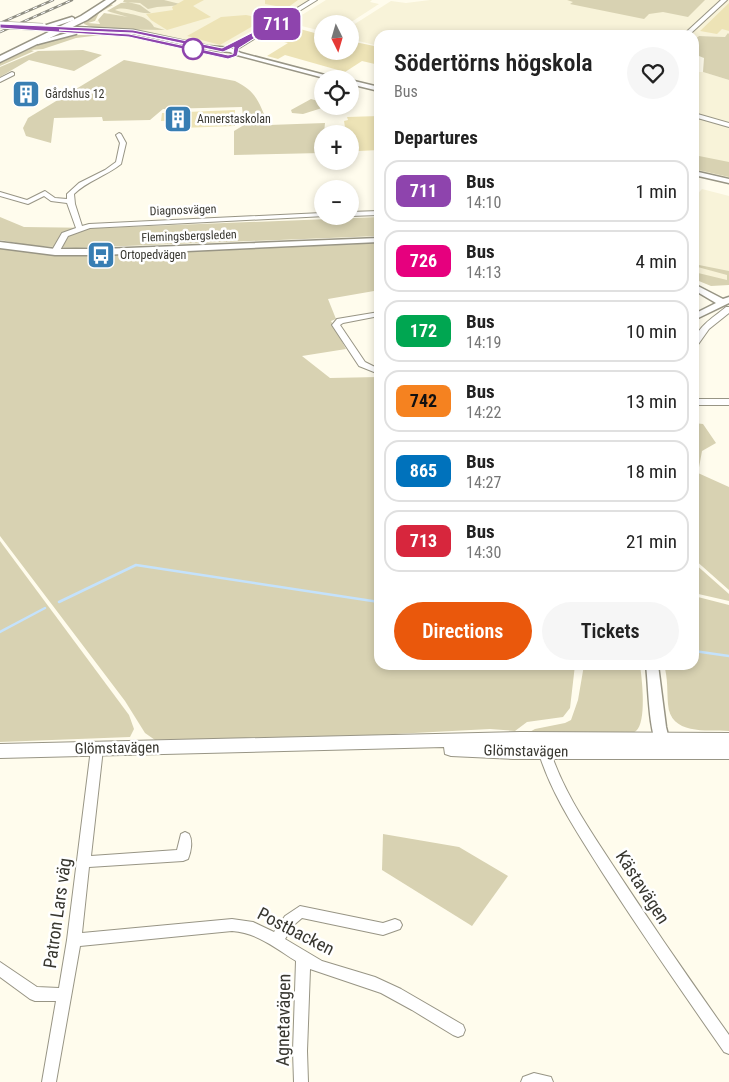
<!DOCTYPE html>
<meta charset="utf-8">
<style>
body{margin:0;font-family:"Roboto Condensed",sans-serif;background:#f6f6f6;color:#222;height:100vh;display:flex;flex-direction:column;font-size:19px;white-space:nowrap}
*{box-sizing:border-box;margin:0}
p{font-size:16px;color:#767676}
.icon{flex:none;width:28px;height:28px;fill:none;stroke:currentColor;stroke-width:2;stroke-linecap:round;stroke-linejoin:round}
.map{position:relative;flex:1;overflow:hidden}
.sheet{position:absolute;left:374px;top:30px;width:325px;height:640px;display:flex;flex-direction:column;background:#fff;border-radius:15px;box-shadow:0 2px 8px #0003}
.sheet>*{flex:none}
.badge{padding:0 10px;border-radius:8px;font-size:18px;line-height:32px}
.needle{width:32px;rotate:175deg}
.tools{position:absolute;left:314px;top:15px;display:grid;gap:10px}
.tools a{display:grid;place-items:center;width:45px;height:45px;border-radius:50%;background:#fff;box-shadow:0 2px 8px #0003;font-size:25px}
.map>.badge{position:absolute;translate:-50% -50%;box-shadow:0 0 0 2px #fff}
h2{padding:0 20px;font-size:19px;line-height:45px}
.round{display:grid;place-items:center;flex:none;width:52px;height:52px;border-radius:26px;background:#f6f6f6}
.headline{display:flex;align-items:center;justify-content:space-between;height:85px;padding:0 20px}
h1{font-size:24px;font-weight:600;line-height:38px}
.button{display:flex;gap:10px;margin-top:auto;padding:10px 20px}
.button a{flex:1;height:58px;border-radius:30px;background:#ea580c;color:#fff;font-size:20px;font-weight:600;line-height:58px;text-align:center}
.button a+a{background:#f6f6f6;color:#222}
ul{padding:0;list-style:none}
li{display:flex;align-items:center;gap:15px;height:62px;margin:0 10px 8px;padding:0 10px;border:2px solid #e0e0e0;border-radius:15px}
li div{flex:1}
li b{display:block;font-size:19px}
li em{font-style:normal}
li .badge{min-width:55px;font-weight:700;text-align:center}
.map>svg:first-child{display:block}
.built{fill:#f8f3d9}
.green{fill:#d8d2b2}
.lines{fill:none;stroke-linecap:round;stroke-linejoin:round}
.stream{stroke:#c4e2fc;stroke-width:2.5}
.building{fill:#ede3b6}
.minor-casing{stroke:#989585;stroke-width:2}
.tertiary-casing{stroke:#989585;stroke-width:3}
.secondary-casing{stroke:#989585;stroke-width:2}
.primary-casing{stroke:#989585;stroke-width:3}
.minor{fill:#fff;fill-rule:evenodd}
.tertiary{fill:#fff;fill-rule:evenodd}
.secondary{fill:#fff;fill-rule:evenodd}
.primary{fill:#fff;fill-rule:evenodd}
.rail-casing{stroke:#8f8e83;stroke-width:2.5}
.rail{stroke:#fff;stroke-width:1;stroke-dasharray:4.5;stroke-linecap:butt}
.tertiary-bridge-casing{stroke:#989585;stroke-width:8;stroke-linecap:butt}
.tertiary-bridge{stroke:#fff;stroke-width:7}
.line{fill:#8e44ad;stroke:#fff;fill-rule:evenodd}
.stop-dot{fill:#fff;stroke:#8e44ad;stroke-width:2.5}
.labels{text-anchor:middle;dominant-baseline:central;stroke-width:5;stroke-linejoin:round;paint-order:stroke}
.far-poi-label{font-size:12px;fill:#383730;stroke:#fff;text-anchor:start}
.far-street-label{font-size:12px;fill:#383730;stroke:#fff}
.street-label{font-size:15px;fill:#383730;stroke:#fff}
.near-street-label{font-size:18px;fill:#383730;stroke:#fff}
</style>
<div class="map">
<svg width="729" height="1082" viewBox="0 0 729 1082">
<rect width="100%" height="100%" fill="#fffced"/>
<g class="built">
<polygon points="130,0 310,0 222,47 95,22"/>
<polygon points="326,0 372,0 370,2 379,4 348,24 322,24 322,31 289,23"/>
<polygon points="430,0 729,0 729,34 725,37 699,36 694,40 694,35 379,35 379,46 350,39 350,27 391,1 406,3"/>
<polygon points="694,72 703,72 729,80 729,178 694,170"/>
<polygon points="702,189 729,196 729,283 694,274 694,198"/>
</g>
<g class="green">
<polygon points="124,0 164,0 184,5 157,7 148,9 140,3 123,2"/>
<polygon points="567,0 705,0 688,17 663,12 649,14 644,19 570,4 573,2"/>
<path d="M128,2L140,5L151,13C139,15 126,5 115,10C127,15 147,13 154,27L165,30L96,29L84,24L85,19L110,4L113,5L99,13L95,21L88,23L100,24L98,20L104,13L128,17L107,11L121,3Z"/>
<polygon points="728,33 729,34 729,80 703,72 704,58 694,54 694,40 699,36 725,37"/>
<polygon points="72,35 101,35 76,38 43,49 31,50 34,51 0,66 0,63 44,42"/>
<polygon points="83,50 102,55 74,71 29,60 0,77 0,67 38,51"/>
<path d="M124,60L235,81C258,92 259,104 269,125L325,123L322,153L234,155V131L244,125L242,107L163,109L150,120L103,121L102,117L54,118L51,143L26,136L23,128L28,118Z"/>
<polygon points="311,99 322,102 322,108 303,114 292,113 291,110"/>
<polygon points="694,155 729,162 729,177 694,169"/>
<polygon points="0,217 24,227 99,228 379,217 379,236 76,248 33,246 0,240"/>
<polygon points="379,243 379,301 374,291 328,299 336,319 331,321 346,349 302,356 330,378 379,377 379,665 575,665 570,708 563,717 527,722 515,731 490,729 376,735 155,740 145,733 125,701 0,536 0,248 98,256"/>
<polygon points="694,264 729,271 729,285 711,286 694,279 694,272 727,280 727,275 694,266"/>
<polygon points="694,423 703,424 716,443 702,451 698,473 729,487 729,590 694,559"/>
<polygon points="0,541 129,715 134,729 130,737 0,742"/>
<polygon points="694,563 729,594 729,601 694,593"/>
<path d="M694,596L729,605V731C706,730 670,735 668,704C667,691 668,678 664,665H694Z"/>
<path d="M584,665H640C642,679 647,722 636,731C632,734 625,734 620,735L526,734L535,729L565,723L571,720L578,700Z"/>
<polygon points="383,834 459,847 508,876 472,926 382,870"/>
</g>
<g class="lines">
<g class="stream">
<polyline points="59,602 136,565 379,602"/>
<polyline points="0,632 45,608"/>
<polyline points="694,651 729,656"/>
</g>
</g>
<g class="building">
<polygon points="184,0 204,0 193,6 211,17 167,30 151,20 146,14 173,10 172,7"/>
<polygon points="265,0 298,0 287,8 265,4"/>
<polygon points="729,3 729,31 722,29 717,34 700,31"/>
<polygon points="246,15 265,19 220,45 187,36 221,17"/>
<polygon points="300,29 322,35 322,51 350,51 350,41 379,47 379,65 362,61 345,72 285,55 278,59 267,56 288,43 280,41"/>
<polygon points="235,110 235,126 181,128 181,120 161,121 162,113"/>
<polygon points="379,116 379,150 359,151 350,147 350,134 346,134 344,121 348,120 347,117"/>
</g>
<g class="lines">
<g class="minor-casing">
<g id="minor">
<polygon points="310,0 317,0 238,49 236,52 231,51 234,47"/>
<polygon points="721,0 727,0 689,35 683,35"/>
<polygon points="12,72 14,73 14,75 0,82 0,78"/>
<polygon points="694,113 729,123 729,127 694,117"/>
<path d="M119,133L121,134L126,143L121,164C106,176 87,181 74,194L75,204L82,226L89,224L322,213V216H325L90,228L68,236L58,254H52L51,252L62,233L76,228L67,203L51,201L44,196L28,204L0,196V192L27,200L45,191L55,198L67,199V194L79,183L105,170L116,162L120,143L116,135Z"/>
<polygon points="379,211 379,215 350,216 350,212"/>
<path d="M726,307H729V313L709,329L697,346H694C694,328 713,318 726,307Z"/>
<polygon points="379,312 379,316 343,323 340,325 365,362 379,369 379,374 359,366 332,325 337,319"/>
<rect x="694" y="399" width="35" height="6"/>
<path d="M543,742L547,744L549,747C562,790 588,827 612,864C650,922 689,979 729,1035V1054L724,1052C683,993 641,933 602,872C577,832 550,793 537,747L539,744Z"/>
<path d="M97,744L101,746L103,749L91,856L177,850L181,834L185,832L189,834C193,841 191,852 188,859L183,861L89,867L82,933L232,919L253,922L274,932L285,916L300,906L383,923L395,919L400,921L402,925L400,929L383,935L302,918L295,924L285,939L322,961L375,977L401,989L463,1025L465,1030L463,1035L458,1037L453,1035L412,1010L381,993L310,969L307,1051L308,1082H294L293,1051L296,961C275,948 258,933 232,931L80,946L56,1082H42L56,1001H35L30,999L0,977V962L37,987L59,988L67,940L91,749L93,746Z"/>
<polygon points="534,1073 551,1077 553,1082 521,1082 523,1077"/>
</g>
</g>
<g class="tertiary-casing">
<g id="tertiary">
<polygon points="72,17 74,18 74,20 56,26 133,30 208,46 231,48 241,53 340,79 328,79 237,55 230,52 208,50 133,34 43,29 40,27"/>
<polygon points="74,31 76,32 76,34 38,44 35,42"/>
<polygon points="350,80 379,87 379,91 350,84"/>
<polygon points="694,171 729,179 729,183 694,175"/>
<polygon points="379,238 379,242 102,255 55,255 0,248 0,242 55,249 102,249"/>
<polygon points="694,284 723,299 729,297 729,303 694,320 694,314 716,303 694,290"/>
<path d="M646,665H658L666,727L671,747L669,751L664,752L659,751C648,728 649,690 646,665Z"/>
</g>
</g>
<g class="secondary-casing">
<polygon id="secondary" points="521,732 729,733 729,759 513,759 451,756 445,754 444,747 0,758 0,744"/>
</g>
<g class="primary-casing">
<polygon id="primary" points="106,0 115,0 87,20 0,62 0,56 81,16"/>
</g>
<use href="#minor" class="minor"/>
<use href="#tertiary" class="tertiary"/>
<use href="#secondary" class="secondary"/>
<use href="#primary" class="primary"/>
<g class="rail-casing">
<g id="rail">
<polyline points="0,23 53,0"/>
<polyline points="0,32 72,0"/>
</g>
</g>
<use href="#rail" class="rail"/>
<g class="tertiary-bridge-casing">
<polyline id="tertiary-bridge" points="0,25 43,27"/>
</g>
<use href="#tertiary-bridge" class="tertiary-bridge"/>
</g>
<path class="line" d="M277,20L282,21L239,48L237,56L228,59L129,37L0,28V24L133,30L222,48ZM59,30L133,33L223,52L234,47L233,54L228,55L129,34Z"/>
<defs>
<g id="building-square" transform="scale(1.4375)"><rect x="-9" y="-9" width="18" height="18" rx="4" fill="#387eb3" stroke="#fff"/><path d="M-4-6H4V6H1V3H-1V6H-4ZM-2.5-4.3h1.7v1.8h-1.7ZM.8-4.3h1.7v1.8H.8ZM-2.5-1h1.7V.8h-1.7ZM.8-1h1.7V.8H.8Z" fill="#fff"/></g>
<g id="bus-square" transform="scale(1.4375)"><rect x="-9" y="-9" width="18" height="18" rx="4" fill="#387eb3" stroke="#fff"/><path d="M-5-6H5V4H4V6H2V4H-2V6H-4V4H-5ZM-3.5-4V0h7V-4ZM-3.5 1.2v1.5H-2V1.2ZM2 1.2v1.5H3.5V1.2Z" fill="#fff"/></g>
</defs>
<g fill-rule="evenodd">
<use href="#building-square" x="26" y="94"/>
<use href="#building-square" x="178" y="119"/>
<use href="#bus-square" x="101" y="255"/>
</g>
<circle class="stop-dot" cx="193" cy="49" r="10"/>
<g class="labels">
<g class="far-poi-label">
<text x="45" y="94">Gårdshus 12</text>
<text x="197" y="119">Annerstaskolan</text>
<text x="120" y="255">Ortopedvägen</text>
</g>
<g class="far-street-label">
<text transform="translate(183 210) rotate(-2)">Diagnosvägen</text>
<text transform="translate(189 236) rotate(-2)">Flemingsbergsleden</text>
</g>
<g class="street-label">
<text transform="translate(117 748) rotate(-1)">Glömstavägen</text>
<text transform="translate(526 751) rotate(1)">Glömstavägen</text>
</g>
<g class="near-street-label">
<text transform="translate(643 887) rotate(57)">Kästavägen</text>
<text transform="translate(57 913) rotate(-82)">Patron Lars väg</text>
<text transform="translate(296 931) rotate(27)">Postbacken</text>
<text transform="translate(283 1020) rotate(-89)">Agnetavägen</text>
</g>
</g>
</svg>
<div class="tools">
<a><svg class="needle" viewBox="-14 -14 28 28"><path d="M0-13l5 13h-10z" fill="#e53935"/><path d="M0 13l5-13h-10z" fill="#767676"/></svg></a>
<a><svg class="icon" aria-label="locate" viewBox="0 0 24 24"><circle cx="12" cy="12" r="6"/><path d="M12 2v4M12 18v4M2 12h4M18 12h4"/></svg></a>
<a>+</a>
<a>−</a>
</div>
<b class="badge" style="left:277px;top:24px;background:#8e44ad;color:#fff">711</b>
<section class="sheet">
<div class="headline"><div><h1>Södertörns högskola</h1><p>Bus</p></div><a class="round"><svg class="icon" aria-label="heart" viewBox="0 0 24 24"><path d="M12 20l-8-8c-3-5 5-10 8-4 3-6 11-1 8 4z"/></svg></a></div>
<h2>Departures</h2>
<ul>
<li><span class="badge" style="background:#8e44ad;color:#fff">711</span><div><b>Bus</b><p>14:10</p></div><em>1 min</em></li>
<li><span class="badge" style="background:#e6007e;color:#fff">726</span><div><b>Bus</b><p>14:13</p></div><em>4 min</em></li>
<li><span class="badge" style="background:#00a651;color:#fff">172</span><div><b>Bus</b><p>14:19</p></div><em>10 min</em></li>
<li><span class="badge" style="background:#f58220;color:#111">742</span><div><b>Bus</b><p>14:22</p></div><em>13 min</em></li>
<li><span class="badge" style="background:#0072bc;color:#fff">865</span><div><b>Bus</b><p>14:27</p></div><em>18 min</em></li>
<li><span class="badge" style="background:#d7263d;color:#fff">713</span><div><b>Bus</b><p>14:30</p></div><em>21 min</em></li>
</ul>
<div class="button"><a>Directions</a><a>Tickets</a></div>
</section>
</div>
